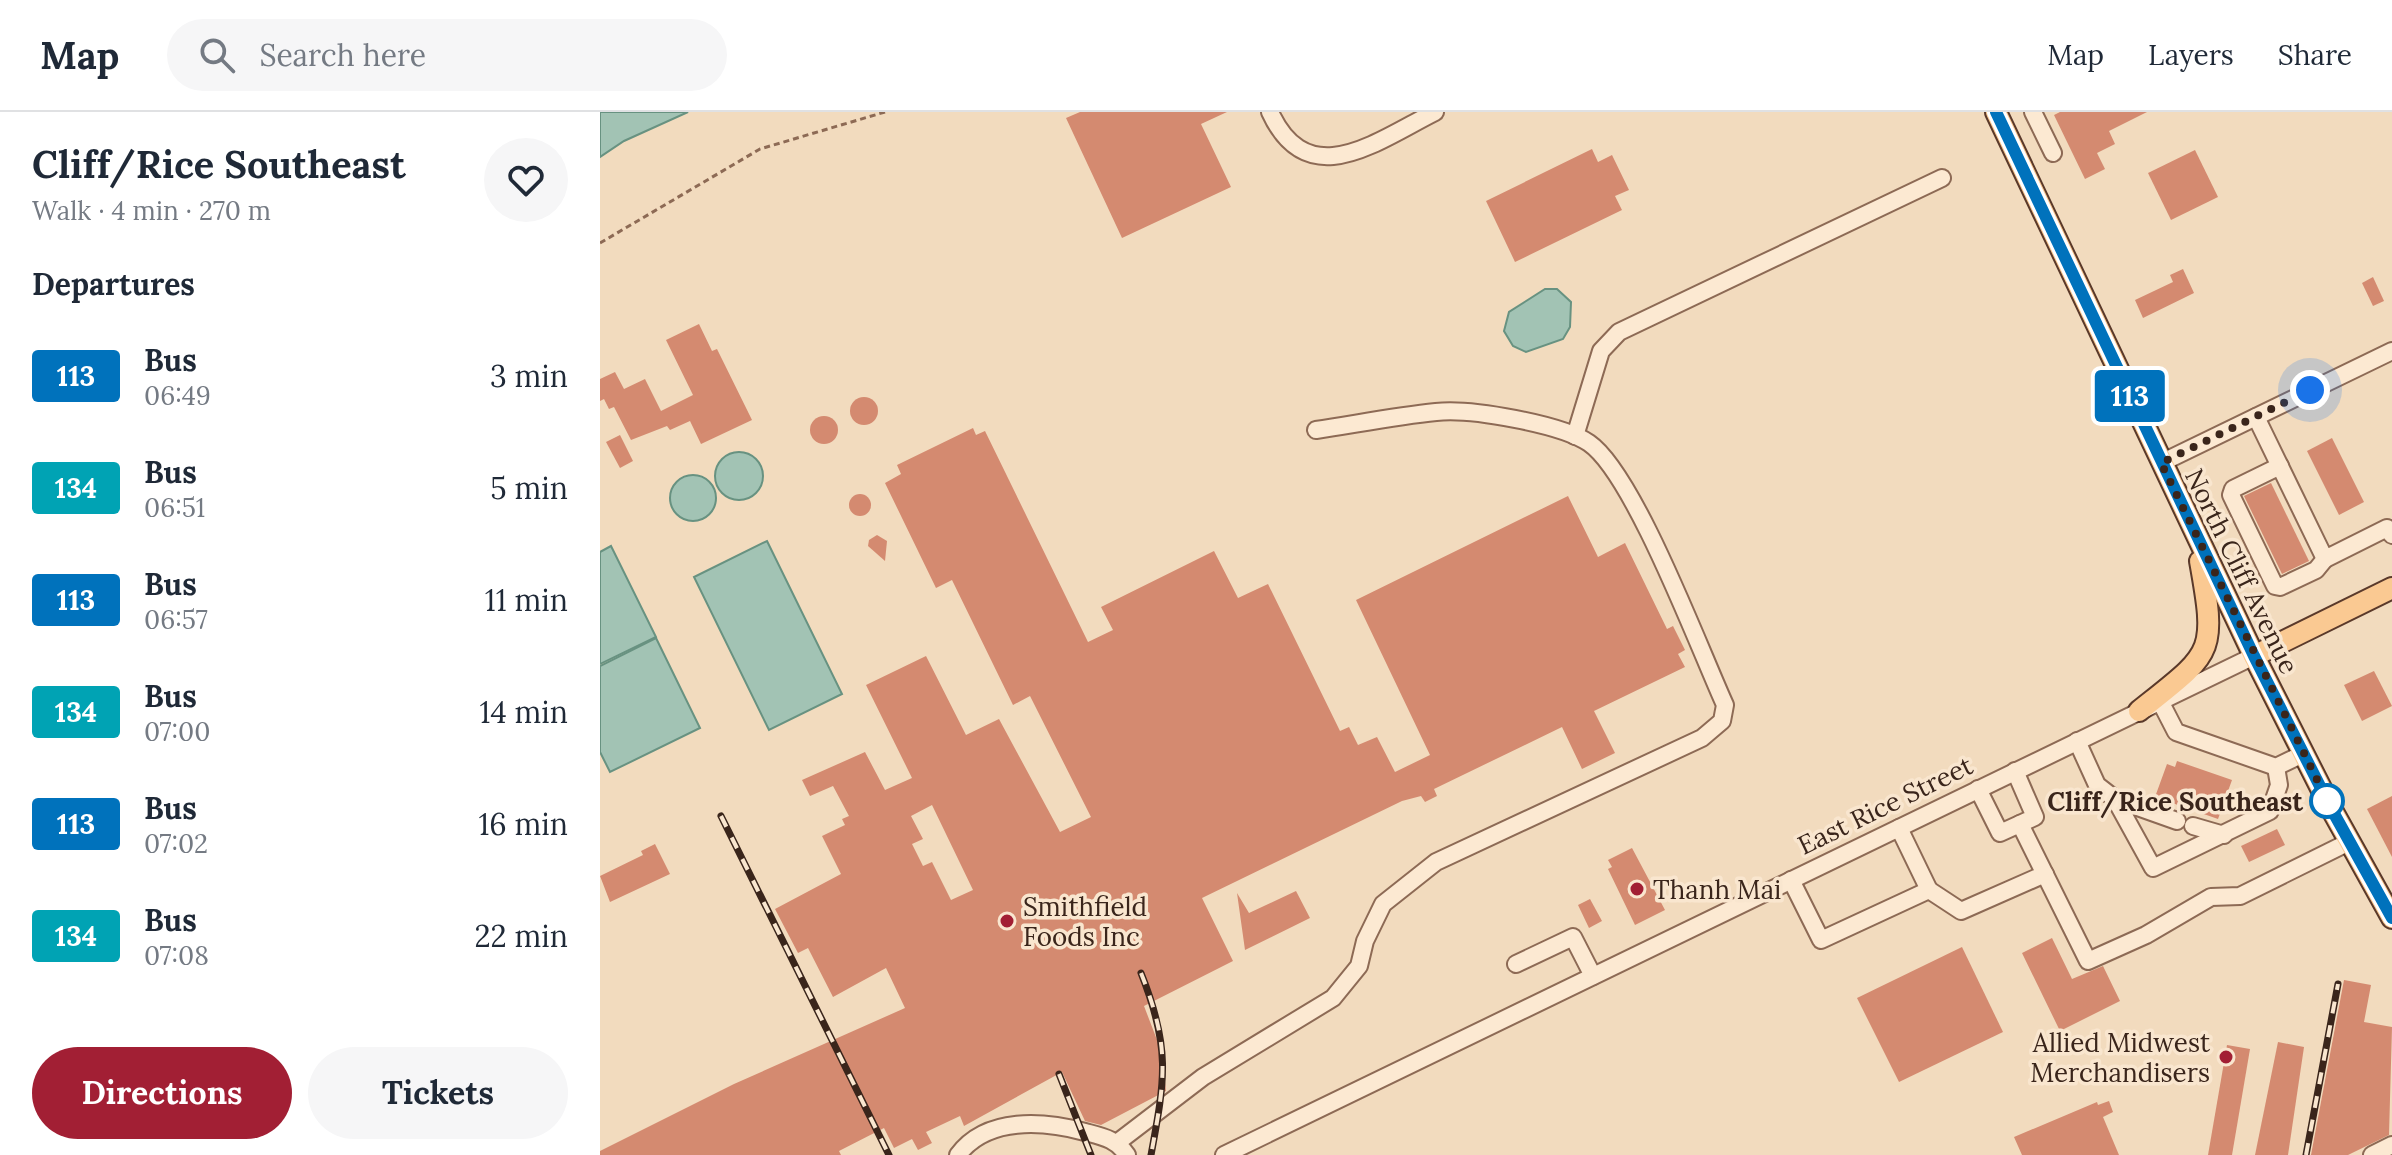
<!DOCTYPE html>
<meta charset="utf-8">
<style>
body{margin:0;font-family:Lora,serif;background:#f6f6f7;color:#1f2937;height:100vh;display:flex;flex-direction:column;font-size:30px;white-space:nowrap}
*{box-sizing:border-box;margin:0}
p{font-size:26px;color:#747a83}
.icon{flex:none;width:44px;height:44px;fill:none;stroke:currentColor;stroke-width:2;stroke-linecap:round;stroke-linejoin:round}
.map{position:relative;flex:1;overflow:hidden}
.side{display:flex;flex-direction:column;background:#fff;width:600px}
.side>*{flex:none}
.badge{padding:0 16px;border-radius:6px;font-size:28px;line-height:52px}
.you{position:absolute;width:40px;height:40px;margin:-20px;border:6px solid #fff;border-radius:50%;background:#1a73e8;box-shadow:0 0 0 12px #1a73e833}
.map>.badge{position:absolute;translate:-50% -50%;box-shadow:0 0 0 4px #fff}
h2{padding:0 32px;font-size:30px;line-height:72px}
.round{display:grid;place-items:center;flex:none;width:84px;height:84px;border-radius:42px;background:#f6f6f7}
.summary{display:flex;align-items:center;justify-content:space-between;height:136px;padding:0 32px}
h1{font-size:38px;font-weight:700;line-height:60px}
.button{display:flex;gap:16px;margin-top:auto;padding:16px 32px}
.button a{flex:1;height:92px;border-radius:48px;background:#a21f34;color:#fff;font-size:32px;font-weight:700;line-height:92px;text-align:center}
.button a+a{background:#f6f6f7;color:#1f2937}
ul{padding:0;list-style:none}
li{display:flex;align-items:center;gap:24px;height:112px;padding:0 32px}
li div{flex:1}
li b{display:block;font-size:30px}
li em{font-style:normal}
li .badge{min-width:88px;font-weight:700;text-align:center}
header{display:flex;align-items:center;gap:48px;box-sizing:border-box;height:112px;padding:0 40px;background:#fff;border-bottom:2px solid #e0e1e3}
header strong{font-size:38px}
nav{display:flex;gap:44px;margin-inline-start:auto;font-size:28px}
.search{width:560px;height:72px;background:#f6f6f7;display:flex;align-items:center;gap:20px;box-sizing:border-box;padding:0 28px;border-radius:44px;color:#747a83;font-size:30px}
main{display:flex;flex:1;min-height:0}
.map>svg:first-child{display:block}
.water{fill:#a2c3b4;stroke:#689281;stroke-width:2}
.building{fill:#d48a70;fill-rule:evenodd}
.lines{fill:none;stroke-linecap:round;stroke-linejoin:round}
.minor-casing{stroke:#8d6a55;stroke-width:20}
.major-casing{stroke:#5a392a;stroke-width:24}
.path{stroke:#8d6a55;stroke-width:3;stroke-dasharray:6 4;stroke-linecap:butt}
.minor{stroke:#fce9d2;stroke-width:16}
.major{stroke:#fac992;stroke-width:20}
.rail-casing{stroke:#3a251b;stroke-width:7}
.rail{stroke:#f9e6cf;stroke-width:4;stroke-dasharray:12;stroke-linecap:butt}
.line-casing{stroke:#fff;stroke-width:18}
.line{stroke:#0072bc;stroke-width:12}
.walk{stroke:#3a251b;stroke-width:8;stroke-dasharray:0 14.4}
.stop-dot{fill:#fff;stroke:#0072bc;stroke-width:4}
.poi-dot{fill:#a21f34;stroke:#f9e6cf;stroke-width:3}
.labels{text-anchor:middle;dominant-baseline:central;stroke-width:7;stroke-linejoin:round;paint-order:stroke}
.street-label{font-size:26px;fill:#3a251b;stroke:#f9e6cf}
.stop-label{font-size:26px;font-weight:bold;fill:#3a251b;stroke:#f9e6cf;text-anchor:end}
.poi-label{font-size:26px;fill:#3a251b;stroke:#f9e6cf;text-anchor:start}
</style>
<header>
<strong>Map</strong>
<div class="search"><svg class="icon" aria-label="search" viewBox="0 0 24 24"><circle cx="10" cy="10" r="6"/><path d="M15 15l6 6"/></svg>Search here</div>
<nav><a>Map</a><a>Layers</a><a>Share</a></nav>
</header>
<main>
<section class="side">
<div class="summary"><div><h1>Cliff/Rice Southeast</h1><p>Walk · 4 min · 270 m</p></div><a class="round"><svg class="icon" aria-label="heart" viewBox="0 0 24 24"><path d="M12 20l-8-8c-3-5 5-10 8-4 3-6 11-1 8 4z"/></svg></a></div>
<h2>Departures</h2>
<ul>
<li><span class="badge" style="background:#0072bc;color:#fff">113</span><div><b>Bus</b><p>06:49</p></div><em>3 min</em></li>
<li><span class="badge" style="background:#00a3b4;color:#fff">134</span><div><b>Bus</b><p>06:51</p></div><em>5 min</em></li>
<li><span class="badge" style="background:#0072bc;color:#fff">113</span><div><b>Bus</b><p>06:57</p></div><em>11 min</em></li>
<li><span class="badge" style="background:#00a3b4;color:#fff">134</span><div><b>Bus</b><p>07:00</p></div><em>14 min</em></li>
<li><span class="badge" style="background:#0072bc;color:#fff">113</span><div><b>Bus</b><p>07:02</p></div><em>16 min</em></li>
<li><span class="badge" style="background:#00a3b4;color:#fff">134</span><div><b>Bus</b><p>07:08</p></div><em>22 min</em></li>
</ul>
<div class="button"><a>Directions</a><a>Tickets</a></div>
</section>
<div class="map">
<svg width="1792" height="1043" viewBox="0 0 1792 1043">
<rect width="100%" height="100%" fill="#f2dbbe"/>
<g class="water">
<polygon points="0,0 88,0 24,29 0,45"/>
<polygon points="945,177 957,177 971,190 970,215 963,227 926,240 913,234 904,219 909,200"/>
<circle cx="139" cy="364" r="24"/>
<circle cx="93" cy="386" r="23"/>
<polygon points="167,429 242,582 169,618 94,465"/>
<polygon points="11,434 56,525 0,552 0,440"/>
<polygon points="56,526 100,616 10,660 0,640 0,554"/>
</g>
<g class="building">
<polygon points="480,0 627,0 601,12 631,75 522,126 466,6"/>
<polygon points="1460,0 1547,0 1509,19 1515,32 1497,41 1505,57 1485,67 1454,3"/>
<polygon points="992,37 998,50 1012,43 1029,78 1015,84 1022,98 915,150 886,89"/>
<polygon points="1595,38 1618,85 1571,108 1548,61"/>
<polygon points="1583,157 1594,181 1543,206 1535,188 1573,170 1570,163"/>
<polygon points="1773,165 1784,189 1773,194 1762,171"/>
<polygon points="99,212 112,239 117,237 152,308 101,332 90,309 70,318 67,314 31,328 14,295 9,297 4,287 0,289 0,267 15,260 24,277 45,267 61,299 93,283 66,228"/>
<circle cx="264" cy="299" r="14"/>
<circle cx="224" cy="318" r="14"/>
<path d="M373,316L376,323L385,319L488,530L513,518L501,495L614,439L638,486L668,472L740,619L749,615L758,633L777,625L795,660L830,643L756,488L968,384L998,445L1025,431L1067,517L1073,514L1085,538L1078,542L1085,555L994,599L1015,641L982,657L962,615L834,677L837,684L825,690L821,684L802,689L602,786L633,849L544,894L562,941L566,979L501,1013L485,1009L462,960L364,1014L360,1004L326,1020L332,1031L318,1038L312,1027L294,1036L284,1016L239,1039L241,1043H0V1039L134,972L305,896L286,856L233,885L208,836L198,841L175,797L241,762L222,724L245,713L242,707L249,704L233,674L210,684L202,668L265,640L285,678L312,666L266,573L326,544L366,623L399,607L460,720L491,705L430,584L413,593L352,468L336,476L285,371L301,362L297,353ZM332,693L373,778L351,788L332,750L323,754L312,732L323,727L311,704Z"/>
<polygon points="20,323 33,349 20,356 6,330"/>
<polygon points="1732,326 1764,390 1739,403 1707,339"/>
<polygon points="1671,371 1709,449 1682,462 1644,384"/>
<circle cx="260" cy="393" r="11"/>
<polygon points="277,423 287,429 285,449 268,434 269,428"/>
<polygon points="1774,559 1792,594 1762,609 1744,573"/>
<polygon points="1577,649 1632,668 1618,707 1555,685 1567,652 1575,655"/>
<polygon points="1792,684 1792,745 1767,697"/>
<polygon points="1677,717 1685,733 1649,750 1641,734"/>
<polygon points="55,732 70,762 10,790 0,764 43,743 41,739"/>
<polygon points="1032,736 1065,798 1035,813 1008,757 1012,755 1008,748"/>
<polygon points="696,779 710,806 645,838 637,781 649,801"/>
<polygon points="990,787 1002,809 989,816 978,793"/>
<polygon points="1452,826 1472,867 1503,854 1520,889 1460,919 1422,841"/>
<polygon points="1362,835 1403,920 1299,970 1257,886"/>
<polygon points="1744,868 1771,873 1764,910 1792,915 1789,1023 1748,1043 1711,1043"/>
<polygon points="1678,930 1704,935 1688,1043 1655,1043"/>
<polygon points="1627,933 1650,937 1632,1043 1608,1043"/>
<polygon points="1509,989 1513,1000 1503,1005 1519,1043 1422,1043 1414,1025 1497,990 1498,993"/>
</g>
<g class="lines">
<g class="minor-casing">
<g id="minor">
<path d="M670,0C708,83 777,29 835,0"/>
<polyline points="1433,0 1453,41"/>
<polyline points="1656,305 1725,447 1787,416 1792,423"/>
<polyline points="975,324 1001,239 1019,220 1342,66"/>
<polyline points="1561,351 1792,239"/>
<polyline points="1680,354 1633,377 1631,383 1675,474 1680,475 1716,458 1725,447"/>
<polyline points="1560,589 1576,620 1676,655 1703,642"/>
<polyline points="1477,629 1497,673 1515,687 1553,756 1670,699 1679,673 1676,655"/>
<polyline points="1378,677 1400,721 1435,705 1415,659"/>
<polyline points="1515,687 1577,709"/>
<polyline points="1420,712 1488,849 1546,823 1611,785 1640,784 1749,730"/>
<polyline points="1593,714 1624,723"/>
<polyline points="1191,768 1221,828 1329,778 1299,716"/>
<polyline points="1329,778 1361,799 1445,762"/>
<polyline points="916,852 973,825 993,864"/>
<path d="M518,1030L603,965L733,886L759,854L765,829L783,792L836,750L1102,626L1122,609L1125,593C1099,536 1034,362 989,331C961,312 870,296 836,300C796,304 756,312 716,318"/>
<path d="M358,1043C387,1004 444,1009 485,1020C504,1025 516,1027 527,1043"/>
<polyline points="624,1043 1654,544"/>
<polyline points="1772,1043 1792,1033"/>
</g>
</g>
<g class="major-casing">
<g id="major">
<polyline points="1396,0 1654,544 1732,698 1792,806"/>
<polyline points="1654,544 1792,476"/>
<path d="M1539,599C1613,540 1617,543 1600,449"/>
</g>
</g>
<polyline class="path" points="0,131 160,37 285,0"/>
<use href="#minor" class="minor"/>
<use href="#major" class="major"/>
<g class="rail-casing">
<g id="rail">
<polyline points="121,704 289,1043"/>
<path d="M541,861C571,936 565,967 551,1043"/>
<polyline points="459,962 491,1043"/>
<polyline points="1706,1043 1738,872"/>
</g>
</g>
<use href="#rail" class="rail"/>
</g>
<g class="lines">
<g class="line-casing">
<polyline id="line" points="1396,0 1654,544 1732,698 1792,806"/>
</g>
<use href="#line" class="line"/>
<polyline class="walk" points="1710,278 1561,351 1732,698 1727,689"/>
</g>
<circle class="stop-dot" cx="1727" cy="689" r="16"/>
<g class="poi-dot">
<circle cx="1037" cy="777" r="8"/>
<circle cx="407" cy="809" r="8"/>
<circle cx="1626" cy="945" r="8"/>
</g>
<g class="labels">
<g class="street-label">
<text transform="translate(1642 459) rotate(64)">North Cliff Avenue</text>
<text transform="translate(1285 693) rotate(-26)">East Rice Street</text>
</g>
<g class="stop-label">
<text x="1703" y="689">Cliff/Rice Southeast</text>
</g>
<g class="poi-label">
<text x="1053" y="777">Thanh Mai</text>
<text x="423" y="794">Smithfield<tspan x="423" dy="30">Foods Inc</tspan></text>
<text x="1610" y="930" text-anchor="end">Allied Midwest<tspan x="1610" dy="30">Merchandisers</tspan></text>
</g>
</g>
</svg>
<div class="you" style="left:1710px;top:278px"></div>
<b class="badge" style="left:1530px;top:284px;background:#0072bc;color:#fff">113</b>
</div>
</main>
